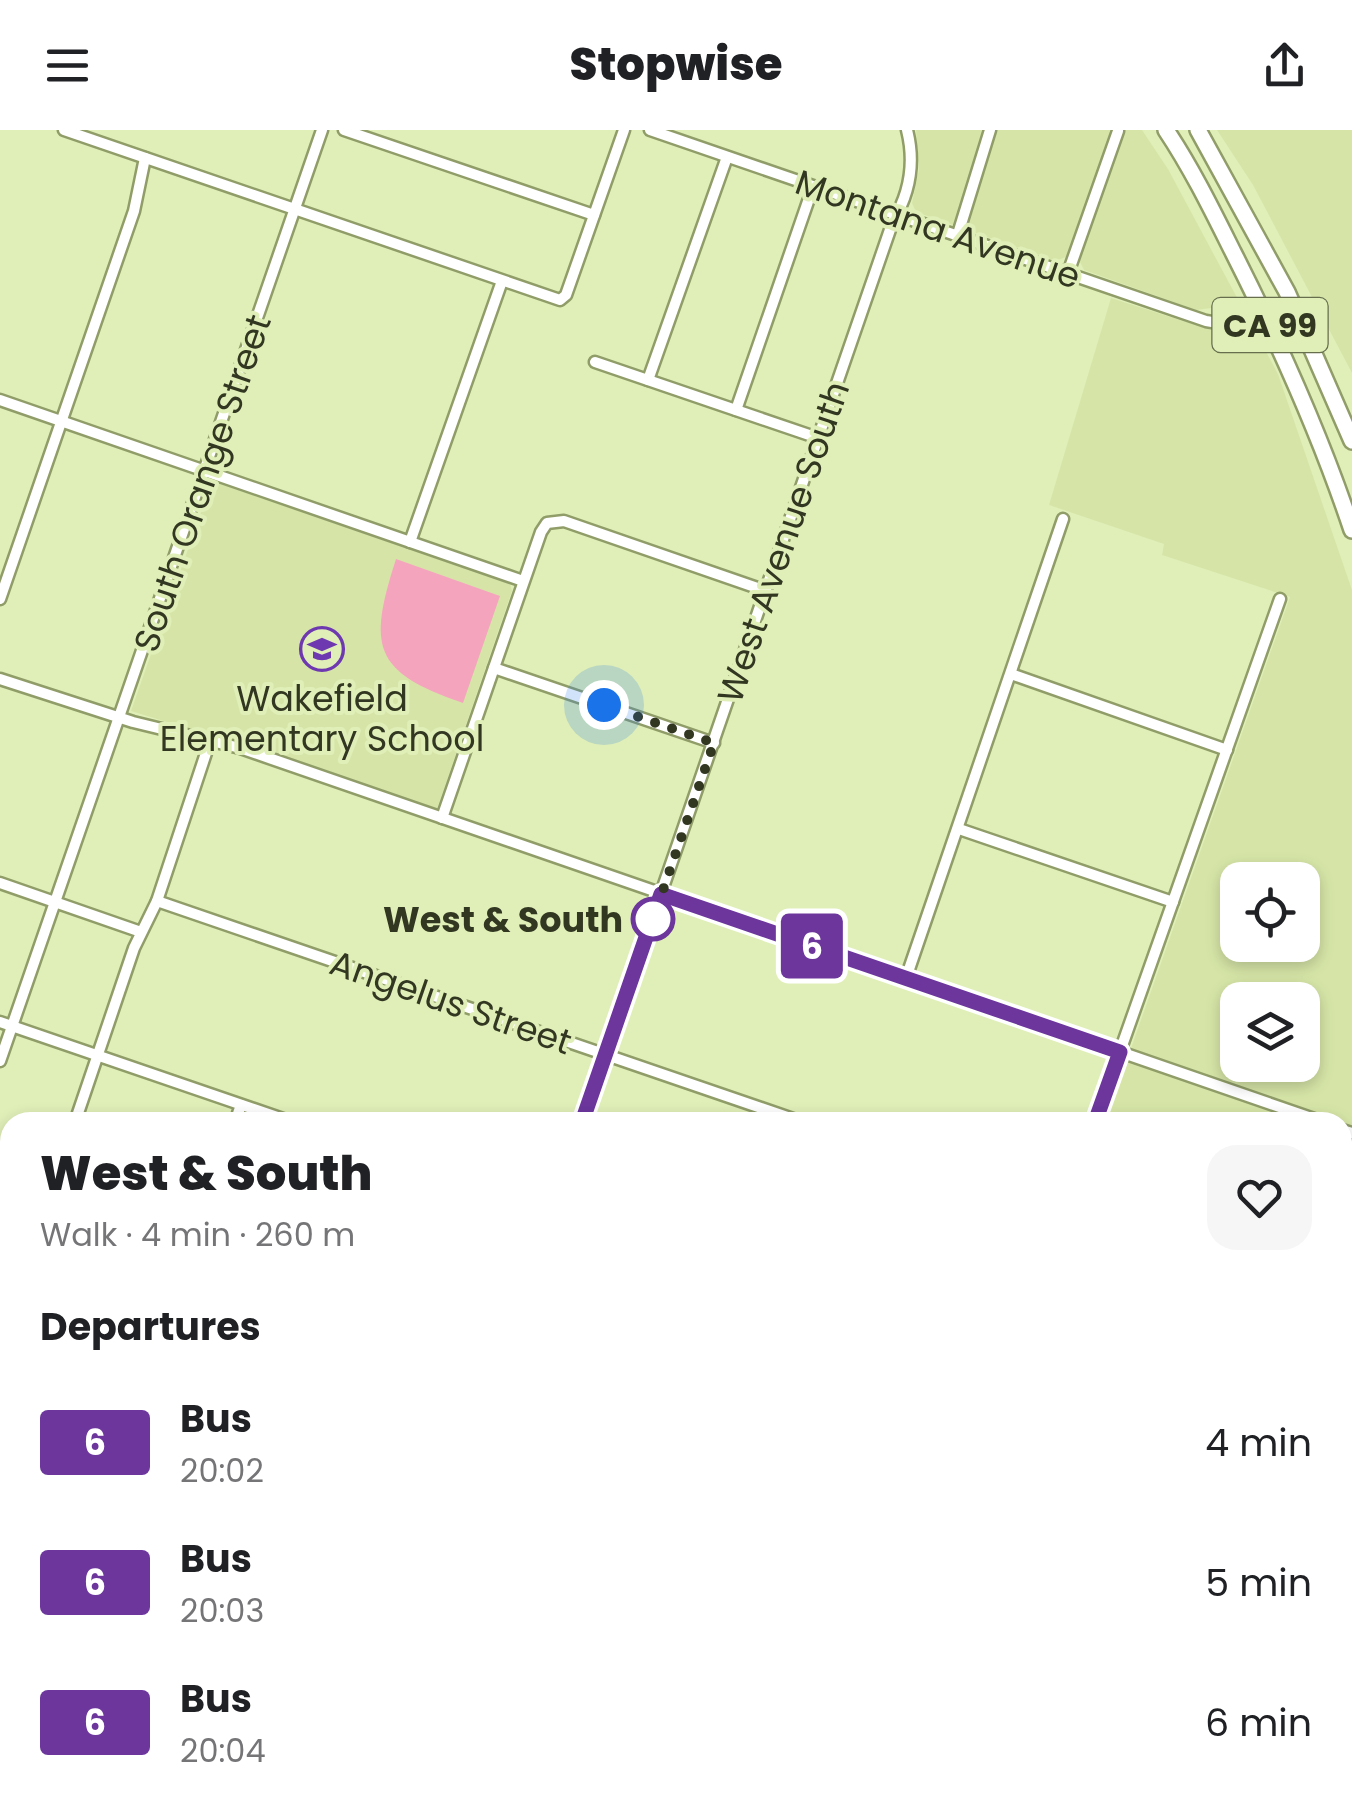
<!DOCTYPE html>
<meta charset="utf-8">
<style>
body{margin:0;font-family:Poppins,sans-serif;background:#f6f6f6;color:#202124;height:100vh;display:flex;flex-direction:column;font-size:38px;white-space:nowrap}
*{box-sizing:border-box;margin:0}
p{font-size:32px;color:#757577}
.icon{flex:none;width:55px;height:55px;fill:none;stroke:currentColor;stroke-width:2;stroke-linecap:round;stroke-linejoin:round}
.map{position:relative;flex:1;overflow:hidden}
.sheet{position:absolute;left:0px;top:982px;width:1352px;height:702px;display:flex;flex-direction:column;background:#fff;border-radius:30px 30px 0 0;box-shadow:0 5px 15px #0003}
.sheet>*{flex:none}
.badge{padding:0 20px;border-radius:8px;font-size:35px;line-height:65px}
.fabs{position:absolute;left:1220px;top:732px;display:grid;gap:20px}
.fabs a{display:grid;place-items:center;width:100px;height:100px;border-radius:20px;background:#fff;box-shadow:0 5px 15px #0003;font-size:50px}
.you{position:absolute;width:50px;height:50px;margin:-25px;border:8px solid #fff;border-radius:50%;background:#1a73e8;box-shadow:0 0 0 15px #1a73e833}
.map>.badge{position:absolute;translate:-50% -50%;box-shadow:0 0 0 5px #fff}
h2{padding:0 40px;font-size:38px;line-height:90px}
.round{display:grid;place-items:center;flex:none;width:105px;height:105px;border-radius:30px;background:#f6f6f6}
.head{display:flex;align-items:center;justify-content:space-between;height:170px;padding:0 40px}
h1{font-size:48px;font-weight:800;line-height:75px}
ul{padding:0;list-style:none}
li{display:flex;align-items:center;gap:30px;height:140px;padding:0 40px}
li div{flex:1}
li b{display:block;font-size:38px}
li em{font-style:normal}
li .badge{min-width:110px;font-weight:700;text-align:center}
header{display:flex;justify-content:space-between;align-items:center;height:130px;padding:0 40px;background:#fff;font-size:45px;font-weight:800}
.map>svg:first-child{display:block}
.built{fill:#d6e5a7;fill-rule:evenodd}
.green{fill:#f5a4bd}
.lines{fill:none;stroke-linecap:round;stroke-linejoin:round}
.minor-casing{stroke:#909d69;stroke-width:15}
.major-casing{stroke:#909d69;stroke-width:19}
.highway-casing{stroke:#909d69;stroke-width:20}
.minor{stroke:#fff;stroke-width:10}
.major{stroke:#fff;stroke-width:14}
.highway{stroke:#fff;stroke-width:15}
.rail{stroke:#697251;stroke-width:2.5;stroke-dasharray:12 12;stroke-linecap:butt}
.line-casing{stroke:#fff;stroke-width:22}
.line{stroke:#6c369d;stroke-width:15}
.walk{stroke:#323721;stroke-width:10;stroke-dasharray:0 18}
.stop-dot{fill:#fff;stroke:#6c369d;stroke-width:5}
.labels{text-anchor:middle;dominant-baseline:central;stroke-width:8;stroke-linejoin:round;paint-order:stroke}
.shield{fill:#e0efb8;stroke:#666e4e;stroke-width:2.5}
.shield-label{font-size:32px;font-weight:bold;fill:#323721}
.street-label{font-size:35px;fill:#323721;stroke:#e0efb8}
.poi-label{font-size:35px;fill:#323721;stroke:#e0efb8}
.stop-label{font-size:35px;font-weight:bold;fill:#323721;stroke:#e0efb8;text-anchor:end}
</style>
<header><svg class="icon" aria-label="menu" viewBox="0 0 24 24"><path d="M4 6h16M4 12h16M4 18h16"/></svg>Stopwise<svg class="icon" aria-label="share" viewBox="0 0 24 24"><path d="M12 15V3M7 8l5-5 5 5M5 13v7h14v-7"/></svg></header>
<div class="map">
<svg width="1352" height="1683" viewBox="0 0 1352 1683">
<rect width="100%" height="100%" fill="#e0efb8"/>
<g class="built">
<path d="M916,0H1142L1168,39L1278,244L1352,460V1683H862L864,1675H1342V992H1105L1290,467L1162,425L1164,414L1049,375L1111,168L1227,205L1240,202L1244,187L1234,175L1196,180L1084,140L1079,130L1068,126L1056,131L916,82L912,73L919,39ZM1238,750H1302V815H1238ZM1238,870H1302V935H1238Z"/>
<polygon points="1217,0 1352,0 1352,243 1253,55"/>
<polygon points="212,351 510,454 512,461 437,679 212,601 193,600 131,581"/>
</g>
<path class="green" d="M396,429L500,466L463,573C372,542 368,516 396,429Z"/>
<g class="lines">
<g class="minor-casing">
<g id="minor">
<polyline points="64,0 560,170 566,165 624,0"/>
<polyline points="344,0 594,85"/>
<polyline points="650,0 1206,191 1218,193 1227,189"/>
<polyline points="958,104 990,0"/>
<polyline points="1068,143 1118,1"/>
<polyline points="595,232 818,308"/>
<polyline points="648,250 727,27"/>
<polyline points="0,270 523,451"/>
<polyline points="736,280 813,57"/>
<polyline points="410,412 502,151"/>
<polyline points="0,469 134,81 145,28"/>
<polyline points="494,538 714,613"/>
<polyline points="1011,544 1227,620"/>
<polyline points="0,549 133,592 240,618 1323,992"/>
<polyline points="442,688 541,402 547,393 564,391 766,461"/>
<polyline points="959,699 1173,772"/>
<polyline points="0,753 141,802"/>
<polyline points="157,771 802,992"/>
<polyline points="906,848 1063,389"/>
<polyline points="0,892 292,992"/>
<polyline points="0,931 322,0"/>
<polyline points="75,992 134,818 157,771 210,611"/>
<polyline points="235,992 241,975"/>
<path d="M582,992L893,91C910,63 915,32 907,0"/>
<polyline points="1095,992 1280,469"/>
<polyline points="1342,1000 1352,1003"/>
<polyline points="0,1071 10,1075"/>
<polyline points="0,1195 10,1166"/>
<polyline points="0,1246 10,1249"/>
<polyline points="0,1365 10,1337"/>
<polyline points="0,1424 10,1428"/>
<polyline points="721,1675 744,1683"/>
<polyline points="53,1683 55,1675"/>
<polyline points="599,1683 602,1675"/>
<polyline points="674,1683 677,1675"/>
<polyline points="763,1683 766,1675"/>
<polyline points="856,1683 858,1675"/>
</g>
</g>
<g class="major-casing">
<g id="major">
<polyline points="0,1562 10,1565"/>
<polyline points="329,1675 371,1683"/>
</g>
</g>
<g class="highway-casing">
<g id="highway">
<path d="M1166,0C1192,39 1212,80 1233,122C1279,213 1320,304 1352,400"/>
<polyline points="1198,0 1287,162 1352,311"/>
</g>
</g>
<use href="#minor" class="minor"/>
<use href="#major" class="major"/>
<use href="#highway" class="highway"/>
<g class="rail">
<polyline points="0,1067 10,1070"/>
<polyline points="1342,1524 1352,1527"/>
<polyline points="1183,1683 1185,1675"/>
</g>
</g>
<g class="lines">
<g class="line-casing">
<polyline id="line" points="582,992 661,764 1120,922 1095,992"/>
</g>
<use href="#line" class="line"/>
<polyline class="walk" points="604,575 714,613 653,789"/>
</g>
<defs>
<g id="school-ring" transform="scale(2.25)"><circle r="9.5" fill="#e0efb8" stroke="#6e39b0" stroke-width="1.5"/><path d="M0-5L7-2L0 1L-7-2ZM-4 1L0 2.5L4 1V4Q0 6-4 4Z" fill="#6e39b0"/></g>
</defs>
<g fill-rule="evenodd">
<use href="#school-ring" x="322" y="519"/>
</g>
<circle class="stop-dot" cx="653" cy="789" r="20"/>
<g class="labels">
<rect class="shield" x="1212.5" y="168" width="115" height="54" rx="8"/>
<g class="shield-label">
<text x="1270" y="195">CA 99</text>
</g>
<g class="street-label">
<text transform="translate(938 99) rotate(19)">Montana Avenue</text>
<text transform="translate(202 353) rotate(-71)">South Orange Street</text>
<text transform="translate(783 412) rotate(-71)">West Avenue South</text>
<text transform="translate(451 872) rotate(19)">Angelus Street</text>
</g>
<g class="poi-label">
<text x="322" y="568">Wakefield<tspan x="322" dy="40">Elementary School</tspan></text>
</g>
<g class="stop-label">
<text x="623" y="789">West &amp; South</text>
</g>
</g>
</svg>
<div class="fabs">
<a><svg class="icon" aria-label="locate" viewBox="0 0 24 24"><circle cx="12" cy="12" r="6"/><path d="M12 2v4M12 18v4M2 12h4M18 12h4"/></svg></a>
<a><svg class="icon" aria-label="layers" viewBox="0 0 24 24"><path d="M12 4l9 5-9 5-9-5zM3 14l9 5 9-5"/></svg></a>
</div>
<div class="you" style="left:604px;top:575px"></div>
<b class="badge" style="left:812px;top:816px;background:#6c369d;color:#fff">6</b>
<section class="sheet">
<div class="head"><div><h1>West &amp; South</h1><p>Walk · 4 min · 260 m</p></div><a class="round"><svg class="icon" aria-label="heart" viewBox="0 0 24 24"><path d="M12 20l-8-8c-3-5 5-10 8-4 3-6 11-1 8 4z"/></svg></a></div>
<h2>Departures</h2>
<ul>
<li><span class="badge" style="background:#6c369d;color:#fff">6</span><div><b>Bus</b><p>20:02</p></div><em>4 min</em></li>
<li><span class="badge" style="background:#6c369d;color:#fff">6</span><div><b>Bus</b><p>20:03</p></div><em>5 min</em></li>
<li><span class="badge" style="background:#6c369d;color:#fff">6</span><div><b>Bus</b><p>20:04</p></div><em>6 min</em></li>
</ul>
</section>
</div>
